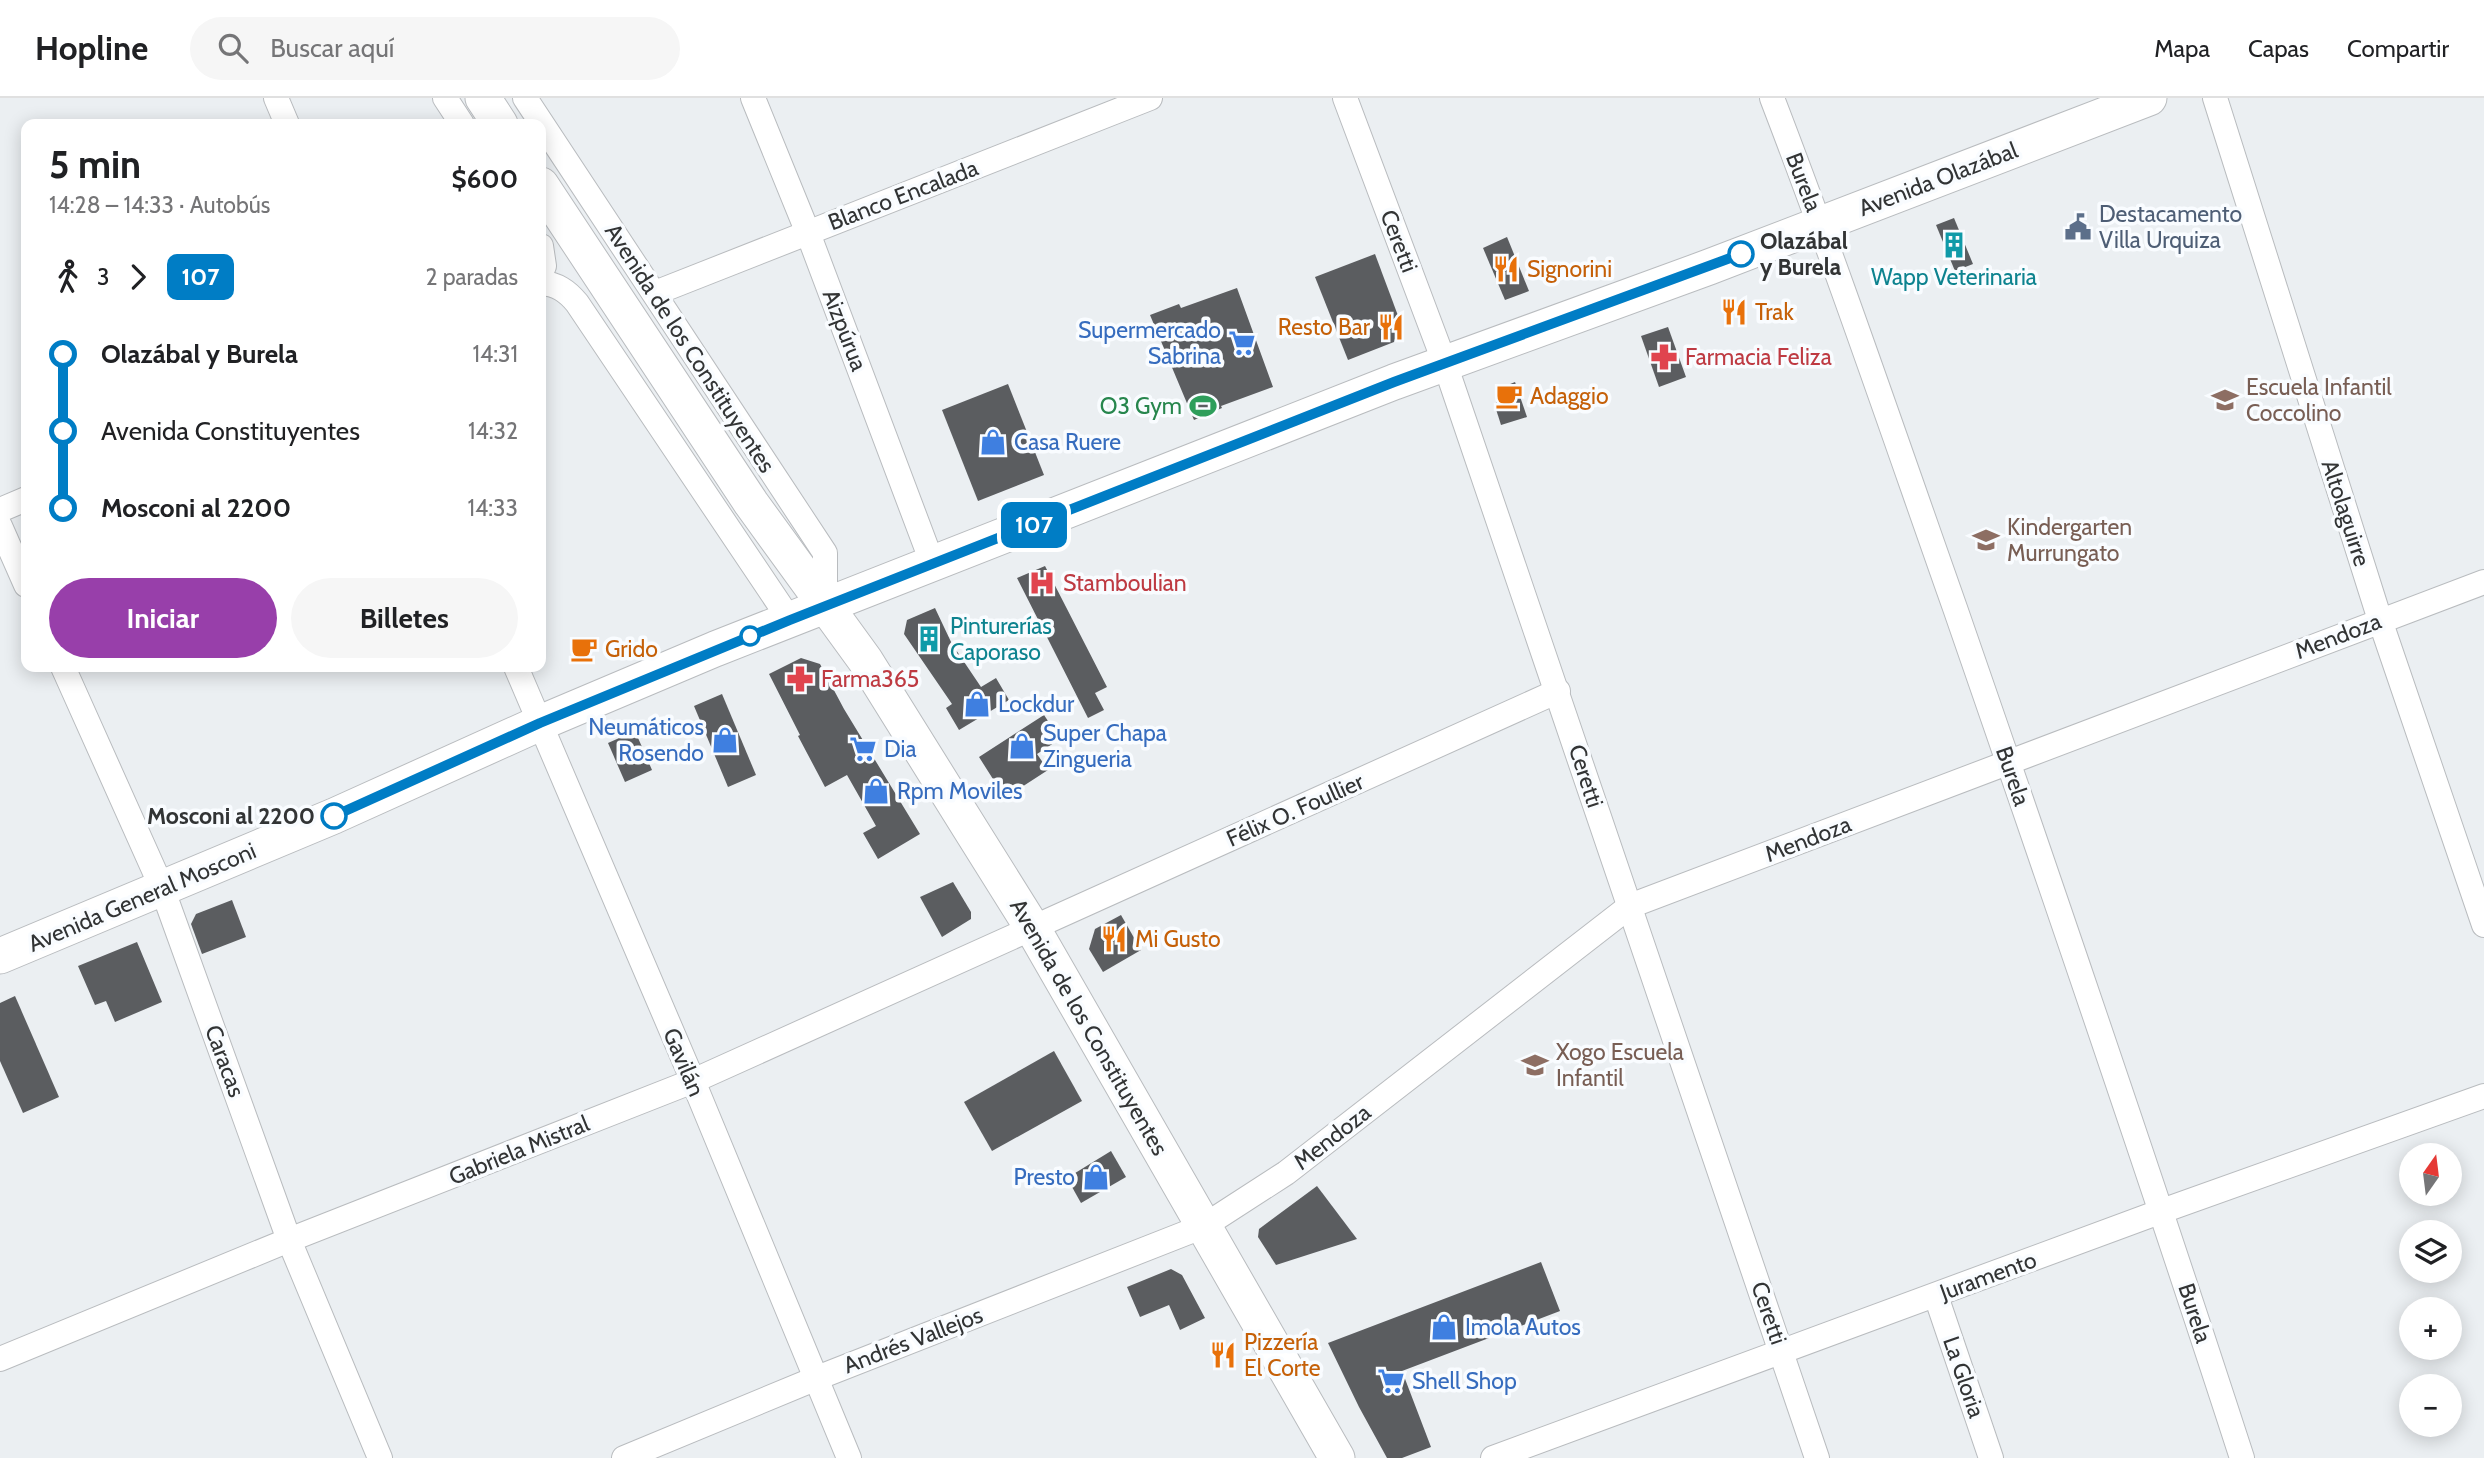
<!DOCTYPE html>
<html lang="es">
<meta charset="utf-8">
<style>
body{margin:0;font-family:Cabin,sans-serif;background:#f6f6f6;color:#202124;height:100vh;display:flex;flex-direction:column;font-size:26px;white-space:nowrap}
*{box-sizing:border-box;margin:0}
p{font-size:23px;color:#757577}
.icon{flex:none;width:38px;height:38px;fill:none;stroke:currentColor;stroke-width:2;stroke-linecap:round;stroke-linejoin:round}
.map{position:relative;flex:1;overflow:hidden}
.details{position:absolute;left:21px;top:21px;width:525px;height:553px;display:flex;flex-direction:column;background:#fff;border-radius:14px;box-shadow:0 4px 18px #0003}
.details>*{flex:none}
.badge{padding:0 14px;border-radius:10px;font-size:24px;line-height:46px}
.needle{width:46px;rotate:14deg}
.buttons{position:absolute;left:2399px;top:1045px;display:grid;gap:14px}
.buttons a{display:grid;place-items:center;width:63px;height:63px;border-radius:50%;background:#fff;box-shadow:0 4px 18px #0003;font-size:35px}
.map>.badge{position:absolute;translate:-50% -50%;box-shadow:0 0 0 4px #fff}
.legs{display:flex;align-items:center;gap:10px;height:77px;padding:0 28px;font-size:23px}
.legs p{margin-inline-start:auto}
.headline{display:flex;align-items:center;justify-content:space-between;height:119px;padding:0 28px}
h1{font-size:38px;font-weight:700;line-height:52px}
.action{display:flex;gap:14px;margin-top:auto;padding:14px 28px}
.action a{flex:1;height:80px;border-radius:42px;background:#983faa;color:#fff;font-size:28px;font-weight:700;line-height:80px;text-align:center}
.action a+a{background:#f6f6f6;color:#202124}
ul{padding:0 28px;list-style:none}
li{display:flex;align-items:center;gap:24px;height:77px;font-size:26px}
li i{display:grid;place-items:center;width:10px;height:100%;margin:0 9px;background:currentColor}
li i::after{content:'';width:18px;height:18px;margin:-9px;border:5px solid;border-radius:50%;background:#fff}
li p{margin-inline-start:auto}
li:first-child i{background:linear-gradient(#0000 50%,currentColor 0)}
li:last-child i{background:linear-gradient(currentColor 50%,#0000 0)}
header{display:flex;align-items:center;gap:42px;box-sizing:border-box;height:98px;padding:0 35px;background:#fff;border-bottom:2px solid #e0e0e0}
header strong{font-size:33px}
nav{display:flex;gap:38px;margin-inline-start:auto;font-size:24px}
.search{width:490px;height:63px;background:#f6f6f6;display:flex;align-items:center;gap:18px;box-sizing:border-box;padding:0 24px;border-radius:38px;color:#757577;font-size:26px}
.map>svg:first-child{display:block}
.building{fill:#5b5d60}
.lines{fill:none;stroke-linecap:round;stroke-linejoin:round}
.minor-casing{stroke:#b9bcbf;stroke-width:26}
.secondary-casing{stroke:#b9bcbf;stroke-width:37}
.minor{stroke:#fff;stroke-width:24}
.secondary{stroke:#fff;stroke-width:35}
.line-1-casing{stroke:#fff;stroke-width:16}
.line-1{stroke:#007dc5;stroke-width:10}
.stop-1-dot{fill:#fff;stroke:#007dc5;stroke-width:3.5}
.labels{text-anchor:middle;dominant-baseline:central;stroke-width:7;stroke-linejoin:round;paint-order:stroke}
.street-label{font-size:23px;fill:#323435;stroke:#f9fcff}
.service-label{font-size:23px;fill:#4e5e75;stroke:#f9fcff;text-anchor:start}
.stop-label{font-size:23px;font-weight:bold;fill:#323435;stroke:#f9fcff;text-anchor:start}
.food-label{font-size:23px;fill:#c56008;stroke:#f9fcff;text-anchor:start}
.culture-label{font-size:23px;fill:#0d838f;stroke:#f9fcff}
.shop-label{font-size:23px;fill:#366cbe;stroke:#f9fcff;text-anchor:start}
.health-label{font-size:23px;fill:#be3a42;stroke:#f9fcff;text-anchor:start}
.education-label{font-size:23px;fill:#785e54;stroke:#f9fcff;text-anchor:start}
.leisure-label{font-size:23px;fill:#27864d;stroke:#f9fcff;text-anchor:end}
</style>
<header>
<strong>Hopline</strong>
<div class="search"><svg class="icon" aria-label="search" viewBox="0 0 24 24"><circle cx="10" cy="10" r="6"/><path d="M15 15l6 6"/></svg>Buscar aquí</div>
<nav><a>Mapa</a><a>Capas</a><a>Compartir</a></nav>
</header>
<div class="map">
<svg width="2484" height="1360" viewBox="0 0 2484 1360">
<rect width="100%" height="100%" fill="#ebeff2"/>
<g class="building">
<polygon points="1954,120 1973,166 1955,173 1936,127"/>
<polygon points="1507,139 1529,193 1505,202 1483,150"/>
<polygon points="1375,156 1400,223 1394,244 1348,262 1315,179"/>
<polygon points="1237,190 1273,289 1221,308 1222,310 1194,322 1150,217 1179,206 1181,210"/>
<polygon points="1668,229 1686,279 1659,289 1641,238"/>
<polygon points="1515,284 1527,319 1501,327 1495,308 1503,289"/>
<polygon points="1008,286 1044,377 978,403 942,312"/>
<polygon points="1045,468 1107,589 1095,595 1104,612 1088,620 1017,480"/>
<polygon points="935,510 952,546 981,589 996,580 1009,602 959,632 946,610 952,606 904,536 907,522"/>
<polygon points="801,560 820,566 844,611 920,736 878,761 863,735 876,728 847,677 825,689 798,638 800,637 769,576"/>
<polygon points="722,596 756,677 728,689 694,608"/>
<polygon points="1044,617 1060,641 1037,656 1048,672 1005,700 979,659"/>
<polygon points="635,633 652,672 625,684 608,645"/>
<polygon points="953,784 971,814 971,821 942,839 920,799"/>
<polygon points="232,802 246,839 202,856 191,826 196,816"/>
<polygon points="1121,817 1141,852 1103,874 1089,851 1095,831"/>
<polygon points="137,844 162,904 115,924 106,903 95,907 78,868"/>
<polygon points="15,898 59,999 23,1015 0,963 0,905"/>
<polygon points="1054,953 1082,1003 992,1053 964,1004"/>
<polygon points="1111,1053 1126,1079 1081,1105 1067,1080"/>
<polygon points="1317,1088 1357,1141 1276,1167 1258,1139 1259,1131"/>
<polygon points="1541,1164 1560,1213 1402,1273 1431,1349 1402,1360 1387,1360 1359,1309 1328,1245"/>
<polygon points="1171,1171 1182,1177 1205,1220 1180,1232 1169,1207 1140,1219 1127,1189"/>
</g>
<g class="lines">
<g class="minor-casing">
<g id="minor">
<polyline points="276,0 287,26"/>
<polyline points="445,0 462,26"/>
<polyline points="525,0 825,455 825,508"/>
<polyline points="753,0 808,135 933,467"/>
<polyline points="1345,0 1445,266 1817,1360"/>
<path d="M1772,0C1837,169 1895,340 1955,510C2053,793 2150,1076 2242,1360"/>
<polyline points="2215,0 2380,522 2484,827"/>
<polyline points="541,148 544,168 541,175"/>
<path d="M541,185C557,186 567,193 577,205L790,522"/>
<polyline points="655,195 1150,0"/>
<polyline points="0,412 26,401"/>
<polyline points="0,428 26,487"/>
<polyline points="63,569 162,790 289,1142 380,1360"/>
<polyline points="516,569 693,983 849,1360"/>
<polyline points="1936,1198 1991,1360"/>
<polyline points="0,1261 289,1142 693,983 1558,593"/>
<polyline points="624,1360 817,1280 1204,1128 1286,1075 1630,808 2484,484"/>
<polyline points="1493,1360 2162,1113 2484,998"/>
</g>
</g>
<g class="secondary-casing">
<g id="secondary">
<polyline points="483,0 500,26"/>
<polyline points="541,87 751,405 865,562 971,732 1033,831 1337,1360"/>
<polyline points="0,858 334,718 540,625 715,551 1394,284 1709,169 2149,0"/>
</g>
</g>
<use href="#minor" class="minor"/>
<use href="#secondary" class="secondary"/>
</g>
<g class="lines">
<g class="line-1-casing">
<polyline id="line-1" points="334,718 540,625 790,522 1394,284 1741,156"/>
</g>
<use href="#line-1" class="line-1"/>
</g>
<defs>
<g id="civic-bare" transform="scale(2.1)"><path d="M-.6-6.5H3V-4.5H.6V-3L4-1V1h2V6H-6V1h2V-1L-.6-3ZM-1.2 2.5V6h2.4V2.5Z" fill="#5c6f8a" stroke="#f9fcff" stroke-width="2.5" paint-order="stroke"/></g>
<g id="building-bare" transform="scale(2.1)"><path d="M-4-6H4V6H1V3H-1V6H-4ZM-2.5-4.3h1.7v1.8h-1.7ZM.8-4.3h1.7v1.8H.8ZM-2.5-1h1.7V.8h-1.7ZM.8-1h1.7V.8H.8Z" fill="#0f9aa8" stroke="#f9fcff" stroke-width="2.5" paint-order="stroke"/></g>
<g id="restaurant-bare" transform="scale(2.1)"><path d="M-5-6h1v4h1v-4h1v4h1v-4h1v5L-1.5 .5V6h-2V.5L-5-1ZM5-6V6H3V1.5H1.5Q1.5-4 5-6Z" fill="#e8710a" stroke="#f9fcff" stroke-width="2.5" paint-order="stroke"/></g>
<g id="supermarket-bare" transform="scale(2.1)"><path d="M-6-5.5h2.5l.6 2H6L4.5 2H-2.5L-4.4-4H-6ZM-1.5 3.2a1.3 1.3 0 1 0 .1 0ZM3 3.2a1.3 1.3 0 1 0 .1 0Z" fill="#3f7fe0" stroke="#f9fcff" stroke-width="2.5" paint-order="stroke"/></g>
<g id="pharmacy-bare" transform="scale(2.1)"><path d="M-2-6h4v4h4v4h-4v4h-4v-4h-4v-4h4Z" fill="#e0444e" stroke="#f9fcff" stroke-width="2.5" paint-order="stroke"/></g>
<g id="cafe-bare" transform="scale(2.1)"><path d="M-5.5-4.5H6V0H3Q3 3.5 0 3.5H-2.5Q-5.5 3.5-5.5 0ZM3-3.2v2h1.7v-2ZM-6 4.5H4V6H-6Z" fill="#e8710a" stroke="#f9fcff" stroke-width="2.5" paint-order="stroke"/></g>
<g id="school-bare" transform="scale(2.1)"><path d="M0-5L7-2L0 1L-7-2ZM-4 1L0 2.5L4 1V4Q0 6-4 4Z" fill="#8d6e63" stroke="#f9fcff" stroke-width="2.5" paint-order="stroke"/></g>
<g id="stadium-bare" transform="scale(2.1)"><path d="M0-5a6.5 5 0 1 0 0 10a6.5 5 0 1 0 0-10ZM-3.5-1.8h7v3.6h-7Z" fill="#2e9e5b" stroke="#f9fcff" stroke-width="2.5" paint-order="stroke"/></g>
<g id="shop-bare" transform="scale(2.1)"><path d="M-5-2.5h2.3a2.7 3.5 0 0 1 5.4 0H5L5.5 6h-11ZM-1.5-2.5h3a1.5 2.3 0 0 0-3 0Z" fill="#3f7fe0" stroke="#f9fcff" stroke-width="2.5" paint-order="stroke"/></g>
<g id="hospital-bare" transform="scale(2.1)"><path d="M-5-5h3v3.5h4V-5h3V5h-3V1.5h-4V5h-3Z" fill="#e0444e" stroke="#f9fcff" stroke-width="2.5" paint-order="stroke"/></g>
</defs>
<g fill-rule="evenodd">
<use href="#civic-bare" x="2078" y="129"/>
<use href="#building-bare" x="1954" y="147"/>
<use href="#restaurant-bare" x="1506" y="171"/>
<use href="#restaurant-bare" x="1734" y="214"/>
<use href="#restaurant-bare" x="1391" y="229"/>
<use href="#supermarket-bare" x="1242" y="245"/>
<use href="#pharmacy-bare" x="1664" y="259"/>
<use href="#cafe-bare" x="1509" y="298"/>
<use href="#school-bare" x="2225" y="302"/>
<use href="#stadium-bare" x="1203" y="308"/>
<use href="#shop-bare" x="993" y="344"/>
<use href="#school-bare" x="1986" y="442"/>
<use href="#hospital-bare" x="1042" y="485"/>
<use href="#building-bare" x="929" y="541"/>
<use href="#cafe-bare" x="584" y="551"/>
<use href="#pharmacy-bare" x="800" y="581"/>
<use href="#shop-bare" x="977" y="606"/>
<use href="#shop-bare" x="725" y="642"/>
<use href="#shop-bare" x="1022" y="648"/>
<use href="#supermarket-bare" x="863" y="651"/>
<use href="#shop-bare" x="876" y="693"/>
<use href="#restaurant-bare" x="1114" y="841"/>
<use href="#school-bare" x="1535" y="967"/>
<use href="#shop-bare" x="1096" y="1079"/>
<use href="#shop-bare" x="1444" y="1229"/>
<use href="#restaurant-bare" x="1223" y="1257"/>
<use href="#supermarket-bare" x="1391" y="1283"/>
</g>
<g class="stop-1-dot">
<circle cx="1741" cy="156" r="12"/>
<circle cx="750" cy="538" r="9"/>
<circle cx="334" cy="718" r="12"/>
</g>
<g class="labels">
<g class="street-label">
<text transform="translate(1938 81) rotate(-21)">Avenida Olazábal</text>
<text transform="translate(1804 84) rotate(69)">Burela</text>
<text transform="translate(903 97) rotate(-21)">Blanco Encalada</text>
<text transform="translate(1399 143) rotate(69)">Ceretti</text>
<text transform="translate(845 232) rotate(69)">Aizpúrua</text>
<text transform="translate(690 250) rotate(57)">Avenida de los Constituyentes</text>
<text transform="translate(2346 415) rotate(72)">Altolaguirre</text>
<text transform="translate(2338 538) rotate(-21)">Mendoza</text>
<text transform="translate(1586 678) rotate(72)">Ceretti</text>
<text transform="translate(2013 678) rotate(71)">Burela</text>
<text transform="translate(1295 712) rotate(-24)">Félix O. Foullier</text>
<text transform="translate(1808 741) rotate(-21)">Mendoza</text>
<text transform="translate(142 799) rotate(-23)">Avenida General Mosconi</text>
<text transform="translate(1089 929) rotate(60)">Avenida de los Constituyentes</text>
<text transform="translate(225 963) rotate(70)">Caracas</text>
<text transform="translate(684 964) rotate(67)">Gavilán</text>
<text transform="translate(1332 1039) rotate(-38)">Mendoza</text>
<text transform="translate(519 1052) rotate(-22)">Gabriela Mistral</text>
<text transform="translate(1988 1178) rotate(-20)">Juramento</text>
<text transform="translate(1769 1215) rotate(71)">Ceretti</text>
<text transform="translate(2195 1215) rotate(72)">Burela</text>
<text transform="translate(913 1242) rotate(-21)">Andrés Vallejos</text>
<text transform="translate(1964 1279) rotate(71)">La Gloria</text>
</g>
<g class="service-label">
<text x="2099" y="116">Destacamento<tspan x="2099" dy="26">Villa Urquiza</tspan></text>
</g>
<g class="stop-label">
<text x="1760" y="143">Olazábal<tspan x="1760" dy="26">y Burela</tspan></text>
<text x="315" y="718" text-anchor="end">Mosconi al 2200</text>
</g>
<g class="food-label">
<text x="1527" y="171">Signorini</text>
<text x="1755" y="214">Trak</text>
<text x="1370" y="229" text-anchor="end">Resto Bar</text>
<text x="1530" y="298">Adaggio</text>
<text x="605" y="551">Grido</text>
<text x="1135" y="841">Mi Gusto</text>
<text x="1244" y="1244">Pizzería<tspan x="1244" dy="26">El Corte</tspan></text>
</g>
<g class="culture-label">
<text x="1954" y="179">Wapp Veterinaria</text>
<text x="950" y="528" text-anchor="start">Pinturerías<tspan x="950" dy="26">Caporaso</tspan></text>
</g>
<g class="shop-label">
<text x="1221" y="232" text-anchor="end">Supermercado<tspan x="1221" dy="26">Sabrina</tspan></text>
<text x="1014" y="344">Casa Ruere</text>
<text x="998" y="606">Lockdur</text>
<text x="704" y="629" text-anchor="end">Neumáticos<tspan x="704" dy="26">Rosendo</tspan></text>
<text x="1043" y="635">Super Chapa<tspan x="1043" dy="26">Zingueria</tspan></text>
<text x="884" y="651">Dia</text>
<text x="897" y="693">Rpm Moviles</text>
<text x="1075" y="1079" text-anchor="end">Presto</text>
<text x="1465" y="1229">Imola Autos</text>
<text x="1412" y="1283">Shell Shop</text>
</g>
<g class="health-label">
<text x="1685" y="259">Farmacia Feliza</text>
<text x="1063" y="485">Stamboulian</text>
<text x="821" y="581">Farma365</text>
</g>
<g class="education-label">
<text x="2246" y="289">Escuela Infantil<tspan x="2246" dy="26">Coccolino</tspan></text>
<text x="2007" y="429">Kindergarten<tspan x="2007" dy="26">Murrungato</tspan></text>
<text x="1556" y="954">Xogo Escuela<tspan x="1556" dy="26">Infantil</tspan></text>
</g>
<g class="leisure-label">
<text x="1182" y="308">O3 Gym</text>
</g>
</g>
</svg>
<div class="buttons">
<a><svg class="needle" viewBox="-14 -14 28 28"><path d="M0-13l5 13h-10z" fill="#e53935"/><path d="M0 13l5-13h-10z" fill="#757577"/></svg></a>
<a><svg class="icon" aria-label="layers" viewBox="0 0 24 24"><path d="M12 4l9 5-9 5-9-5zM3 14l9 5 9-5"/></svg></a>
<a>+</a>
<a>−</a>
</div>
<b class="badge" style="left:1034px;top:427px;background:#007dc5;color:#fff">107</b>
<section class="details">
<div class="headline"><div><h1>5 min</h1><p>14:28 – 14:33 · Autobús</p></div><b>$600</b></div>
<div class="legs"><svg class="icon" aria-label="walk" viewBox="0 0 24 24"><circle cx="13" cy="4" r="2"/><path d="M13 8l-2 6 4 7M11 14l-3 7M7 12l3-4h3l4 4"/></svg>3<svg class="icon" aria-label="forward" viewBox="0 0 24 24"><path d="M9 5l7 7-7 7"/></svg><b class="badge" style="background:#007dc5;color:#fff">107</b><p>2 paradas</p></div>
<ul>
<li><i style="color:#007dc5"></i><b>Olazábal y Burela</b><p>14:31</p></li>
<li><i style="color:#007dc5"></i><span>Avenida Constituyentes</span><p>14:32</p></li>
<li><i style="color:#007dc5"></i><b>Mosconi al 2200</b><p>14:33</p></li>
</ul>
<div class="action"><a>Iniciar</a><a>Billetes</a></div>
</section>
</div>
